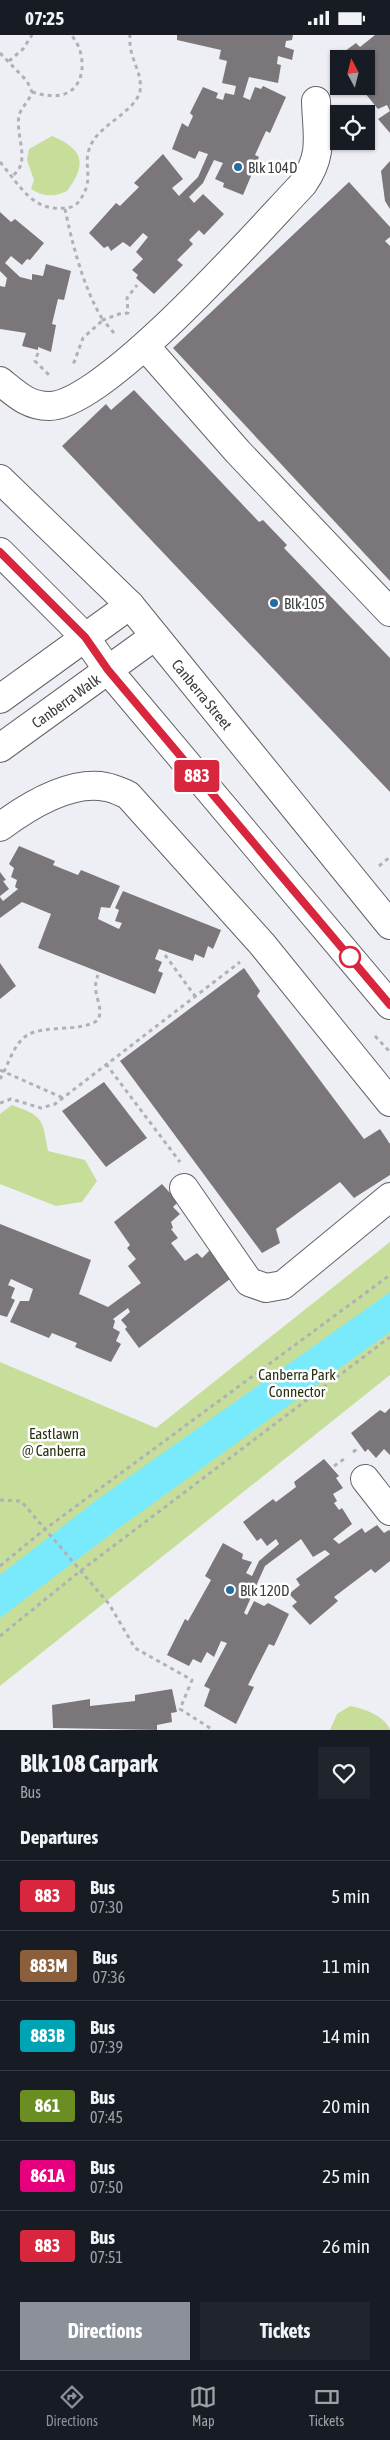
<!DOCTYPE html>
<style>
body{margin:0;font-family:"Asap Condensed",sans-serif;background:#20242c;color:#f1f3f6;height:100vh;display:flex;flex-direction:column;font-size:19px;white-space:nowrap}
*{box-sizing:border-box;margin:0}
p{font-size:16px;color:#9ea1a6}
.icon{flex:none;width:28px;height:28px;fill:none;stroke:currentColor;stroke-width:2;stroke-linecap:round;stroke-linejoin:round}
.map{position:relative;height:1695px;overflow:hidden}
.side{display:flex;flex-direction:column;background:#171b24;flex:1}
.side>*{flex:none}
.badge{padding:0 10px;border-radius:4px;font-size:18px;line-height:32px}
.needle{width:32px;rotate:353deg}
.controls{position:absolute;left:330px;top:15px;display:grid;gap:10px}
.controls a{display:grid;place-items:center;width:45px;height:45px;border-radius:0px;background:#171b24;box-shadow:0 1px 4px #0004;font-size:25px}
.map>.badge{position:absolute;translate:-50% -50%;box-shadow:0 0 0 2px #fff}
h2{padding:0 20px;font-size:19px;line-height:45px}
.round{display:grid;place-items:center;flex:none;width:52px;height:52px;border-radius:0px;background:#20242c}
.overview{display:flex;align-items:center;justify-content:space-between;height:85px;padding:0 20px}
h1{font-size:24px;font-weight:700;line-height:38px}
.primary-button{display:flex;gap:10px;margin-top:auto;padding:10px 20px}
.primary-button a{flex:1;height:58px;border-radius:0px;background:#8c9099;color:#fff;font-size:20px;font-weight:700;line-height:58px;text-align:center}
.primary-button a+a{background:#20242c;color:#f1f3f6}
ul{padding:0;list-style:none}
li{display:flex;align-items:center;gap:15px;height:70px;padding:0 20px;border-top:1px solid #363941}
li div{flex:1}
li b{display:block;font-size:19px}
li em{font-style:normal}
li .badge{min-width:55px;font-weight:700;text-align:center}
.status{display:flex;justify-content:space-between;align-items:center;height:35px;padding:0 25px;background:#171b24;direction:ltr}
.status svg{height:14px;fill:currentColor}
.tabs{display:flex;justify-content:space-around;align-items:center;height:70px;border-top:1px solid #363941;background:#171b24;font-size:14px;color:#9ea1a6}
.tabs a{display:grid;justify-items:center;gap:2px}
.tabs .on{color:#8c9099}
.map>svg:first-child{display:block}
.green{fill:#c6de99}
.water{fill:#79e9fc}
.building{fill:#7b767a}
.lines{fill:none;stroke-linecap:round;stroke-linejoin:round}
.minor-casing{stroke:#636469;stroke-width:30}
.path{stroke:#b0b1b6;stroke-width:3;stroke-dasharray:4 4;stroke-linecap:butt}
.minor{stroke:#fff;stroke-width:28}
.line-casing{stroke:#fff;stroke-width:11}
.line{stroke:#d7263d;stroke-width:8}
.poi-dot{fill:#226ca0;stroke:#fff;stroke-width:2}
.stop-dot{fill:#fff;stroke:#d7263d;stroke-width:2.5}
.labels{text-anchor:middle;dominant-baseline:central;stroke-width:5;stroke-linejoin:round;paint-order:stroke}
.poi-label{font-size:15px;fill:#3b3c3e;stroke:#fff;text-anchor:start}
.street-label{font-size:15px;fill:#3b3c3e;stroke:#fff}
.park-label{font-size:15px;fill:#283212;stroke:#fff}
</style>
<div class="status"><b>07:25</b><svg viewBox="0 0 49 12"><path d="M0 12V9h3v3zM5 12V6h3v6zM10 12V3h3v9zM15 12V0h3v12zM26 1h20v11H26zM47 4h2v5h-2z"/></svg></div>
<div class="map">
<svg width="390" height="1695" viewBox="0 0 390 1695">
<rect width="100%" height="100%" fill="#eeeff5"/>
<g class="green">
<path d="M52,101C83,114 88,128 67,156C55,162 43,162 31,154L34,145L27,125L29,114Z"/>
<path d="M12,1070C44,1082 42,1083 48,1116L85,1125L97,1146L82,1167L56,1171L0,1149V1079Z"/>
<polygon points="390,1207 390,1340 0,1651 0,1327 156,1393"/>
<path d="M350,1671C363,1673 385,1681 390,1695H330L337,1679Z"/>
</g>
<polygon class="water" points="390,1257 390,1297 119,1493 0,1583 0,1540 98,1464"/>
<g class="building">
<polygon points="177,0 293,0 292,5 286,6 285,12 294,15 292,25 278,21 277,29 281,30 278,48 249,42 243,62 250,65 255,52 261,54 263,51 286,62 270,98 266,96 255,120 259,122 243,160 223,152 224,148 215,144 223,128 214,125 203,148 189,162 194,168 203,159 224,179 204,200 199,195 189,205 193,209 177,225 183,230 154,259 136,243 138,240 132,235 143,224 136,217 148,202 143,198 130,212 123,207 111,216 108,211 104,213 89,198 116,168 120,171 139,152 134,148 163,119 183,144 172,153 179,161 198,142 208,119 199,116 195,124 172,114 182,88 188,92 193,81 190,78 203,52 218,58 216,63 223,65 225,58 234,60 236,51 222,48 227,26 219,24 221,15 177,5"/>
<polygon points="375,0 390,0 390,76 387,70 378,74 360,52 366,51 366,24 339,24 339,33 333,25 356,8 360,12"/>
<polygon points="390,76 390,98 378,84"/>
<polygon points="390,126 390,174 385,166 381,136"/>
<polygon points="349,147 390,192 390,202 385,206 390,211 390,546 173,313"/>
<polygon points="0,177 11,187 15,184 44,208 30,225 27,224 22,230 11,221 5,228 20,242 32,245 32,239 43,241 46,229 71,236 64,265 58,264 52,289 56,290 51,317 38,312 38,315 22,311 26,298 0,294 0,251 5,252 7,243 0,236"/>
<polygon points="134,355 259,487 263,485 287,510 284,513 390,623 390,757 62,411 106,369 111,375"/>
<polygon points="19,811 55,826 53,830 78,840 81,835 120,851 110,873 101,872 98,884 119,894 122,888 115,886 119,875 115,873 123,856 221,895 213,914 208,911 204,923 195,919 193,926 159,914 155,924 162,927 158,936 163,938 155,959 38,913 51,879 22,867 0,883 0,862 3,866 18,854 15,852 17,845 11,842 14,833 9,829"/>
<polygon points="0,837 6,845 3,846 9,854 0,861"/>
<polygon points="0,928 16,951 0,964"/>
<polygon points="244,933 260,956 257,961 364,1104 380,1094 390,1109 390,1140 354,1163 340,1147 276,1194 280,1208 262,1218 120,1026"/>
<polygon points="104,1047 147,1103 106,1132 62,1076"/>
<polygon points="162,1149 178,1167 173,1172 180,1179 171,1187 173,1193 171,1194 178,1203 171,1208 185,1226 197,1218 202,1223 211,1214 217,1225 223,1221 234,1241 139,1313 125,1294 127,1292 121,1285 130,1277 128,1273 113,1284 115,1286 113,1293 120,1297 116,1306 121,1309 111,1327 75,1312 77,1308 52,1298 49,1303 10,1287 20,1266 29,1266 33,1254 11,1244 8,1250 15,1253 11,1263 15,1265 7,1282 0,1280 0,1189 91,1225 79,1259 108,1272 141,1248 128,1231 136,1224 127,1213 130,1210 114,1187"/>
<polygon points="390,1373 390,1420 384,1414 376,1423 368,1414 365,1417 351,1398 380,1375 385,1378"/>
<polygon points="324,1424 339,1441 336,1443 343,1453 333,1459 337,1466 334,1468 339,1475 342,1473 352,1489 333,1504 339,1509 362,1493 365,1498 377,1490 384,1498 389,1495 390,1496 390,1526 375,1538 371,1534 334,1562 338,1566 310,1590 292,1571 297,1567 289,1559 300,1550 296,1544 330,1519 325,1515 313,1522 301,1504 265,1531 244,1578 247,1580 254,1566 264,1571 268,1568 289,1579 274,1611 269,1609 248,1650 254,1652 236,1689 204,1671 210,1654 204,1651 227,1608 221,1606 214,1622 207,1617 201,1628 193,1624 189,1631 167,1620 185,1584 188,1586 211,1545 205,1541 223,1508 243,1519 242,1524 252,1527 246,1538 252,1541 259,1526 279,1509 276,1504 267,1511 261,1503 257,1506 243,1487 273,1464 276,1467 296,1452 294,1447"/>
<polygon points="172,1654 177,1677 171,1678 172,1687 157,1690 157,1695 53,1693 52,1670 90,1664 90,1671 135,1666 135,1660"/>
</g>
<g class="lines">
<g class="minor-casing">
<g id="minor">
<polyline points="145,311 238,417 390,577"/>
<path d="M0,346C16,359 28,371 49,371C105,371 259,195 303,149C324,119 317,101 316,66"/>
<path id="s1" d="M0,444L130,570L390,890"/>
<polyline points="0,517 85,602 108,635 390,970"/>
<polyline points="0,664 130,570"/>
<path id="s2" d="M0,713L155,601"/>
<path d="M0,792C27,772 70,745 106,752C113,753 121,757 128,760L262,909L390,1067"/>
<polyline points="184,1153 249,1247 266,1253 283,1250 390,1162"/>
<polyline points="365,1444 390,1476"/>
</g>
</g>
<g class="path">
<path d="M0,18L27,46L32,57C29,67 21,72 19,81C15,101 32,128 12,141"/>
<polyline points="9,26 23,14 32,0"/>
<path d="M32,57C43,60 56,63 67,58C88,48 85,14 71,0"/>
<path d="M0,127C22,153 35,182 75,171C100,143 78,131 93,106C103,89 136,75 140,56C143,36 128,24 130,0"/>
<path d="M65,174C72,208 84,255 103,285L83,303L73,330"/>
<polyline points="114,298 103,285 119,279 128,278 127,263 137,250"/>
<polyline points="38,318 35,326 51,342"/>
<polyline points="379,831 390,822"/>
<polyline points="165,920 195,961"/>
<polyline points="375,1001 390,1017"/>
<polyline points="106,1029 180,1127"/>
<polyline points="0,1035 63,1063"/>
<path d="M0,1044C8,1031 13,1010 26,1001C42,989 81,998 98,985C105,970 90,959 98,940"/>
<polyline points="0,1068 11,1064 41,1073 55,1069 240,927"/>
<polyline points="353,1417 359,1413"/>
<polyline points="334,1431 344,1424"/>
<polyline points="0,1465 21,1466 109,1569 135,1613 192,1645 180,1674 213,1695"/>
<polyline points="0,1531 45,1494 390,1240"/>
<polyline points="0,1601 79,1537 390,1302"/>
</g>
<use href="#minor" class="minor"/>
</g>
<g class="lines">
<g class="line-casing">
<polyline id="line" points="0,517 85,602 108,635 390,970"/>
</g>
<use href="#line" class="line"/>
</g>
<g class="poi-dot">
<circle cx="238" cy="132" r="5"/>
<circle cx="274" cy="568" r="5"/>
<circle cx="230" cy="1555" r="5"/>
</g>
<circle class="stop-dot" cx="350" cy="922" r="10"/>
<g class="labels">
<g class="poi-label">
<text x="248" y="132">Blk 104D</text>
<text x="284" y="568">Blk 105</text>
<text x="240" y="1555">Blk 120D</text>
</g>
<g class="street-label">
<text stroke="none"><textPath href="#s1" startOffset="296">Canberra Street</textPath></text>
<text stroke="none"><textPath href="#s2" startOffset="81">Canberra Walk</textPath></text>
</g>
<g class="park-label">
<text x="297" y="1339">Canberra Park<tspan x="297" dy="17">Connector</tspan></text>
<text x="54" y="1398">Eastlawn<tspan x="54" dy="17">@ Canberra</tspan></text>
</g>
</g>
</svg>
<div class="controls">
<a><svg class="needle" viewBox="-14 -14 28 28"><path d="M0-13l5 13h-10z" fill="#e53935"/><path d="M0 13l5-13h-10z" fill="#9ea1a6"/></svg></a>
<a><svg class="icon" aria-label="locate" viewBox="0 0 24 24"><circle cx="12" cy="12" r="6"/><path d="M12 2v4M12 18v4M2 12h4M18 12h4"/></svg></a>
</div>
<b class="badge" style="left:197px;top:741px;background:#d7263d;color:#fff">883</b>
</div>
<section class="side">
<div class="overview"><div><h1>Blk 108 Carpark</h1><p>Bus</p></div><a class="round"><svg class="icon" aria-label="heart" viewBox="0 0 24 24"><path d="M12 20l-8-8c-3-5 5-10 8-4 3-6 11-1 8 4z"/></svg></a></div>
<h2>Departures</h2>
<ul>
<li><span class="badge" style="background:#d7263d;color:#fff">883</span><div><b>Bus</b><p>07:30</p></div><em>5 min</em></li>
<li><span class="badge" style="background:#8b5e3c;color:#fff">883M</span><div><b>Bus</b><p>07:36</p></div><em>11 min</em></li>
<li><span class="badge" style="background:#00a3b4;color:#fff">883B</span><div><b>Bus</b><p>07:39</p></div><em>14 min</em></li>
<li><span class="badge" style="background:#6b8e23;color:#fff">861</span><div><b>Bus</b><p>07:45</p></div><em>20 min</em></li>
<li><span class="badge" style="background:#e6007e;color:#fff">861A</span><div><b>Bus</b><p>07:50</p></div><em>25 min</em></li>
<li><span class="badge" style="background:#d7263d;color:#fff">883</span><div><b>Bus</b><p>07:51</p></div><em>26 min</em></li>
</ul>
<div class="primary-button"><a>Directions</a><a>Tickets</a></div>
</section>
<nav class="tabs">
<a class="on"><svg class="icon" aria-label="directions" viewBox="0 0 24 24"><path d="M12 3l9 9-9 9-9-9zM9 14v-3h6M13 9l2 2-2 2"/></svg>Directions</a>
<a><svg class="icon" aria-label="map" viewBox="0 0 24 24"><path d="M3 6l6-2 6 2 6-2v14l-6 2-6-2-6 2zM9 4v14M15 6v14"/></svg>Map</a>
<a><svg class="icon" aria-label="tickets" viewBox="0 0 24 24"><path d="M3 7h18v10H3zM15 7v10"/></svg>Tickets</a>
</nav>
